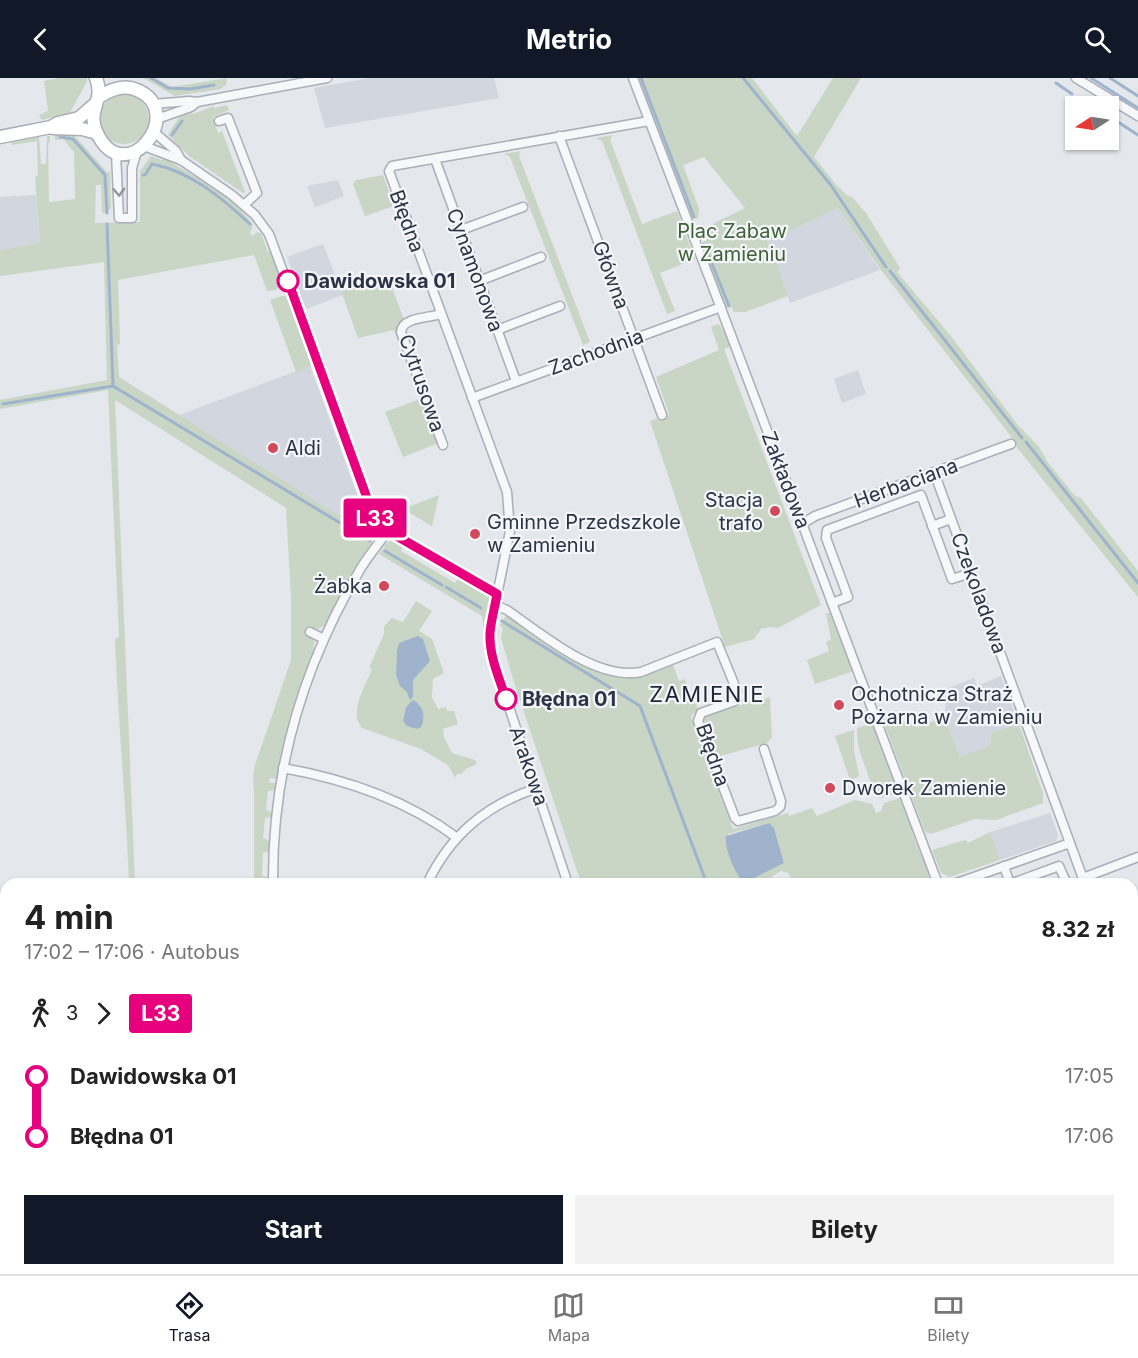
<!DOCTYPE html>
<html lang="pl">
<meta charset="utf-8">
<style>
body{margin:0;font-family:Inter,sans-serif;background:#f2f2f2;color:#222;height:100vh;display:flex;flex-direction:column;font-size:22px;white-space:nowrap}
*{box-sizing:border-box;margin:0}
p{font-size:20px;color:#767676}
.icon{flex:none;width:33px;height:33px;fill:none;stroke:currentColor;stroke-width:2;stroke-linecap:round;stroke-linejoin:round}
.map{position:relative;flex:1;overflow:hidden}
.details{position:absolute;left:0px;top:800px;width:1138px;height:398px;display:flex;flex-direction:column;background:#fff;border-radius:18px 18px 0 0;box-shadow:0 2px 4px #0004}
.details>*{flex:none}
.badge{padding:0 12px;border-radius:4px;font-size:21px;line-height:39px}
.needle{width:39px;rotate:258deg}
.tools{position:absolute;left:1065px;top:18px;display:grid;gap:12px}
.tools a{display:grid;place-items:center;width:54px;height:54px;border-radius:0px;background:#fff;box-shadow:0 2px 4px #0004;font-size:30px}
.map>.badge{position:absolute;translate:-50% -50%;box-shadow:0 0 0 3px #fff}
.legs{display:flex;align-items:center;gap:9px;height:66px;padding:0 24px;font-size:20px}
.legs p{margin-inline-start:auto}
.headline{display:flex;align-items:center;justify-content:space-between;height:102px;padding:0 24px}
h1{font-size:33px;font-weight:700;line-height:45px}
.primary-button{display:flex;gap:12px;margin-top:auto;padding:12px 24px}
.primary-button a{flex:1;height:69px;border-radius:0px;background:#111827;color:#fff;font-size:24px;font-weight:700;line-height:69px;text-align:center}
.primary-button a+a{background:#f2f2f2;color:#222}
ul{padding:0 24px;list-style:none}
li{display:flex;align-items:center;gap:21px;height:60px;font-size:22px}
li i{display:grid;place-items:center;width:9px;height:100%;margin:0 8px;background:currentColor}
li i::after{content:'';width:15px;height:15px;margin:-8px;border:4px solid;border-radius:50%;background:#fff}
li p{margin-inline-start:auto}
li:first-child i{background:linear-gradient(#0000 50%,currentColor 0)}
li:last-child i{background:linear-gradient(currentColor 50%,#0000 0)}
header{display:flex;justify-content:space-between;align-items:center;height:78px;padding:0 24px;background:#111827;color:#fff;font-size:27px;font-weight:700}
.dock{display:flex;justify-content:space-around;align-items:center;height:84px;border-top:2px solid #e0e0e0;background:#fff;font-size:16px;color:#767676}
.dock a{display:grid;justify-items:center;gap:3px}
.dock .current{color:#111827}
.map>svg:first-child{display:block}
.built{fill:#d2d6de}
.green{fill:#c9d6c5;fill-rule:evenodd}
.water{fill:#9fb4cc}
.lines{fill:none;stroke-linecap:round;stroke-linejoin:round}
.stream{stroke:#9fb4cc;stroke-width:3}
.street-casing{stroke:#a9aeb7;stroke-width:11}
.secondary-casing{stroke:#a9aeb7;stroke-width:15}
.street{stroke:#f7f8fa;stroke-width:8}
.secondary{stroke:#fff;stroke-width:12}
.oneway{stroke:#9196a0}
.line-1-casing{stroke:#fff;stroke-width:14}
.line-1{stroke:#e6007e;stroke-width:9}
.stop-1-dot{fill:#fff;stroke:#e6007e;stroke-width:3}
.poi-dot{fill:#d1495b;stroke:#f4f6f9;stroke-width:2}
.labels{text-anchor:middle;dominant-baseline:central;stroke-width:4.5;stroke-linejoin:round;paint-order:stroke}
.street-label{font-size:20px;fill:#2b3445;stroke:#f4f6f9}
.park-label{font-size:20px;fill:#3f6138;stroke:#f4f6f9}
.stop-label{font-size:20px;font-weight:bold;fill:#2b3445;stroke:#f4f6f9;text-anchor:start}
.poi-label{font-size:20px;fill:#2b3445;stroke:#f4f6f9;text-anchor:start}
.quarter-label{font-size:22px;letter-spacing:1.5px;fill:#1d2536;stroke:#f4f6f9}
</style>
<header><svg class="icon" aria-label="back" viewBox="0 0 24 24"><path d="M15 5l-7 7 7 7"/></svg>Metrio<svg class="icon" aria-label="search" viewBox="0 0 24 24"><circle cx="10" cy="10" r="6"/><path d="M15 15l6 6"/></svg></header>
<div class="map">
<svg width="1138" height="1196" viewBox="0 0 1138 1196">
<rect width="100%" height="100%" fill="#e4e7ec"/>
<g class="built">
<polygon points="370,0 494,0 499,20 325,50 314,10"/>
<polygon points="338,102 344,118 315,129 307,108"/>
<polygon points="36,117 40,165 0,172 0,119"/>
<polygon points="838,130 880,192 790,225 768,163"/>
<polygon points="323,166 343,217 306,231 287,179"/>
<polygon points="310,288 365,438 369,438 372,444 366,446 362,452 179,337"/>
<polygon points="858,292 866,316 842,325 834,301"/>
<polygon points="1001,598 1019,646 991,655 990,668 960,680 944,639 948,610 974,600 977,608"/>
<polygon points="1050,735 1058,757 1056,763 1000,782 990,754"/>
<polygon points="831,1191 1076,1191 1079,1196 833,1196"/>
</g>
<g class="green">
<polygon points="60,0 87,0 87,3 70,35 42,42 39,37 48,33 44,3"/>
<polygon points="143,0 156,0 172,9 227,0 226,7 220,11 175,18"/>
<polygon points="638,0 752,0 797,58 833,0 861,0 814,79 837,108 848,118 852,119 866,135 900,190 897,194 950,257 1017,346 1039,369 1049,386 1075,418 1081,420 1138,493 1138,519 1018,371 1010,357 881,192 838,130 768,163 788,218 745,234 734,234 731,228 726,230 702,166 706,163 702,151 745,130 704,79 683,87 699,131 698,141 692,140"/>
<circle cx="124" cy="41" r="25"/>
<polygon points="227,27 229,32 213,39 218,55 222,53 245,114 243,115 189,78 168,57 179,39 192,35 193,36 214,28 214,30"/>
<path d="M55,57H74L107,94H110L111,131H109L108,135H102L101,107H96L95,145L140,144V93L151,78L162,82L164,80C192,97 235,119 253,147L250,155L252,158L257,154L261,155L268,174L271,173L283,205L276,212L267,213L254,177L118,202L120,266L117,267L119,299L362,452L366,446L372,444L379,456L371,465L373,468L351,498L325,547L318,551L313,550L309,557L314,563C316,577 304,594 300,608C289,638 282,669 277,701L270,700L269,705H276L275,712L268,713L266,732L273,735L271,739L265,740L263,760L270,763V773L263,775L262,798L268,799L269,805H254V714L253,700L255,687L291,582V520L286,430L115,322L135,805H129C126,724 118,643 115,561L119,559L108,312L0,331V322L107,302L104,184L0,198V172L40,165L35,99L38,98L37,63L12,67L11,64L39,59L41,86H46L47,58H50V65H48L49,124L75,121L74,74L63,61L55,62Z"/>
<polygon points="613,57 610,62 642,146 677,133 695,181 660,195 675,233 667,236 602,63 596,60"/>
<polygon points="520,73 519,78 590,264 583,267 510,79 504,76"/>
<polygon points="383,97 394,128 365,138 353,106 356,102"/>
<polygon points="387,196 404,242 401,246 439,365 403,379 385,334 420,321 394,252 358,260 341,213"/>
<polygon points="282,218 287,218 290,223 313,287 296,294 270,222"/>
<polygon points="719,246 725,255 730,269 724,271 821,527 778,550 770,549 761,551 754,561 725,569 650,343 669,336 656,299 719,272 711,249"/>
<polygon points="439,417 432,448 403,431"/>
<polygon points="391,462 403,469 401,473 455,505 459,499 490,518 491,523 486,554 484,555 482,538 379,476 386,466"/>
<path d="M416,523L432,533L419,553L432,561L444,595L433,601L432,619L438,631L446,629L447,633H454L458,646L443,651L444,659L452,675L475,682L477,686L466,691L461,696H457L455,700L448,687L421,671L362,650C348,635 366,607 372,591L369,590L384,556V548L392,540L403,544Z"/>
<polygon points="826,535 832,535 854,593 815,606 807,582 829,573 826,564 831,562"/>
<path d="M507,536C545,561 586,599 634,599C647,599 660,589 673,587L679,603L685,601L698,631L691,638L733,751L788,735L789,738L812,730L817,738L855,722L872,726L876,735L881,733L884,725L900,720L902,721C907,734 910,746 914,759C918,774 931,791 929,805H794L788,795L781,793L762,805H581L513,601L501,560L503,550L500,547ZM769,745L774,750L784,785L744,804C733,790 731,774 728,756Z"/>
<polygon points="770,619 772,659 767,665 717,679 703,644 706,638 742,627 745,622 755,624"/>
<polygon points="897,634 900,641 917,649 944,639 960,679 990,668 991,655 1019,646 1043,715 1043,725 996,742 975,741 931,756 925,754 882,640"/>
<path d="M874,645L899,711C894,718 885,719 877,720C872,712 871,706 868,697C862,678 857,672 857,650Z"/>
<polygon points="854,652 854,673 859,697 858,699 850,702 835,658"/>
<polygon points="990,754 1000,782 950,799 941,795 932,772 961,763 966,762 968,765"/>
<polygon points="575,1191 692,1191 694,1196 575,1196"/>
<polygon points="1000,1191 1076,1191 1079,1196 1002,1196"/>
</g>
<g class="water">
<polygon points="418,558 423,561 430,583 413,602 413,619 410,622 407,614 400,608 396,597 397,573 399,565"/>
<path d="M413,622C423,627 426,639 421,649L417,651L407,648L403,643L406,629Z"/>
<path d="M769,745L774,750L784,785L744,805C735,796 724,770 726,758Z"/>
</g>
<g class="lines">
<g class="stream">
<polyline points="151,0 168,10 190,11 214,7"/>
<polyline points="641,0 694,139"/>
<polyline points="743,0 830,106 886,189"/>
<polyline points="1091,0 1138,30"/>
<polyline points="1110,0 1138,18"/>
<polyline points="1056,5 1072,16"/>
<polyline points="1081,22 1092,28"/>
<polyline points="1108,38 1109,38"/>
<polyline points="1115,42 1138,57"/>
<polyline points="172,57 182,43"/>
<polyline points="60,59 73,61 105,97 107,135"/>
<path d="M143,97H145L152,86C190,93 222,120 250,146"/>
<polyline points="107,146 113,308"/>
<polyline points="704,166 729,228"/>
<polyline points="890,193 1022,360"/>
<polyline points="3,326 113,308 370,463"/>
<polyline points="1026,364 1138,505"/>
<polyline points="385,473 442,507"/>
<polyline points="446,509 481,530"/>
<polyline points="502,543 640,628 707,806"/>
<polyline points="1132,1054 1138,1052"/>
</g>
<g class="street-casing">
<g id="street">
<polyline points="633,0 725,241 938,806"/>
<polyline points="1076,0 1138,38"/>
<polyline points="153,26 189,23 197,24 327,0"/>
<polyline points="157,41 191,29 197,24"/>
<polyline points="219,43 228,40 257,115 244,127"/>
<polyline points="154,54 176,73 181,82"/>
<polyline points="559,58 662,337"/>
<polyline points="144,68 181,82 232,117 255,137 269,156 371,431 378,444 388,453 497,516"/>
<polyline points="116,75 119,140 132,140 132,90 137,73"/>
<polyline points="435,81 516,303"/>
<polyline points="461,152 523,129"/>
<polyline points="479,203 541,179"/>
<path d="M441,236C429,240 402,239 401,254L443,367"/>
<polyline points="497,252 560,228"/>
<polyline points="472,320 721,229"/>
<polyline points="934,394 1085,806"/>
<polyline points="802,446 815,438 1011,366"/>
<polyline points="932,448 951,441"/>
<polyline points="832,525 848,519 826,460 827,452 921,417 952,501 971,495"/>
<path d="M495,527L507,532C542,556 596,603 641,594L717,564L739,618L735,623L701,635L698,643L735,740L738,743L775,733L780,729L781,723L764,671"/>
<polyline points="310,554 324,561"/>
<path d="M283,690C345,701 405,721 456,759"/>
<polyline points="1004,788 1010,806 1059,788 1067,806"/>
<polyline points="1083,800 1138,779"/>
<path d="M273,806C272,691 303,587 361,490C369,477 379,465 388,453"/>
<path d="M427,806C450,757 486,727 537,710"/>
<polyline points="568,806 491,575 492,542 510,453 507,414 389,93 392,88 649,43"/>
<polyline points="954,806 1070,765"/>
<polyline points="1132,935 1138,950"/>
<polyline points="1132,1034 1138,1032"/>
<polyline points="1132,1067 1138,1065"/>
<polyline points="698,1191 699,1196"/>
<polyline points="777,1191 779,1196"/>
<polyline points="793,1196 806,1191"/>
</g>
</g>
<g class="secondary-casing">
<g id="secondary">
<path d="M96,0C105,22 87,32 96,53C124,116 189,34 137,12C124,6 111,11 99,19"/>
<polyline points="53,50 82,51 97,55"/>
<polyline points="0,59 51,49 58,45 79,40 95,26"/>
</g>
</g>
<use href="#street" class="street"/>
<use href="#secondary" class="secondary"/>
</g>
<defs><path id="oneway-chevron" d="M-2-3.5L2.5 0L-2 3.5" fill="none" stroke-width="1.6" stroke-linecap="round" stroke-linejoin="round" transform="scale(1.5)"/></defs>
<use class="oneway" href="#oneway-chevron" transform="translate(119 114) rotate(88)"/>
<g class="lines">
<g class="line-1-casing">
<path id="line-1" d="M288,203L371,431L378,444L388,453L497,516C495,529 491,542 490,555C489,578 499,599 506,621"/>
</g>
<use href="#line-1" class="line-1"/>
</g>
<g class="stop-1-dot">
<circle cx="288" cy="203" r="10"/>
<circle cx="506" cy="621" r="10"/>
</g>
<g class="poi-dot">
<circle cx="273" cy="370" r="6"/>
<circle cx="775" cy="433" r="6"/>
<circle cx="475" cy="456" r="6"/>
<circle cx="384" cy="508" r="6"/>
<circle cx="839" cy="627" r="6"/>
<circle cx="830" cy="710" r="6"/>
</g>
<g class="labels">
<g class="street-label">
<text transform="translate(407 143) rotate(70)">Błędna</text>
<text transform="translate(475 192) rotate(70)">Cynamonowa</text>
<text transform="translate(611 197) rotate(70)">Główna</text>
<text transform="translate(596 274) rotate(-20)">Zachodnia</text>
<text transform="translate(422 305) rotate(71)">Cytrusowa</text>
<text transform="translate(786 402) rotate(69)">Zakładowa</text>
<text transform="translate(906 405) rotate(-20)">Herbaciana</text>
<text transform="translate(979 515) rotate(70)">Czekoladowa</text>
<text transform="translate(713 677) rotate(71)">Błędna</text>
<text transform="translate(529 688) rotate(71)">Arakowa</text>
</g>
<g class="park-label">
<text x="732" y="153">Plac Zabaw<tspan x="732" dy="23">w Zamieniu</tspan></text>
</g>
<g class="stop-label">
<text x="304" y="203">Dawidowska 01</text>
<text x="522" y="621">Błędna 01</text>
</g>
<g class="poi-label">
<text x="285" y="370">Aldi</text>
<text x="763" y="422" text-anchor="end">Stacja<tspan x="763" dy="23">trafo</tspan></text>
<text x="487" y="444">Gminne Przedszkole<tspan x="487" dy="23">w Zamieniu</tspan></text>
<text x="372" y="508" text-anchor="end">Żabka</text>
<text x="851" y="616">Ochotnicza Straż<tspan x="851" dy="23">Pożarna w Zamieniu</tspan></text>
<text x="842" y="710">Dworek Zamienie</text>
</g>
<g class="quarter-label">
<text x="707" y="616">ZAMIENIE</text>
</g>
</g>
</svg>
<div class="tools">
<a><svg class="needle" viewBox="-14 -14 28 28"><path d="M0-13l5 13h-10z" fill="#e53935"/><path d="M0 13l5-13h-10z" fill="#767676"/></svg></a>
</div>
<b class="badge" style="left:375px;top:440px;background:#e6007e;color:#fff">L33</b>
<section class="details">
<div class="headline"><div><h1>4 min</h1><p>17:02 – 17:06 · Autobus</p></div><b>8.32 zł</b></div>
<div class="legs"><svg class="icon" aria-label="walk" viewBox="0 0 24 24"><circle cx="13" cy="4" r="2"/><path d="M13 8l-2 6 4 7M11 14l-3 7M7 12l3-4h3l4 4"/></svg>3<svg class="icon" aria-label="forward" viewBox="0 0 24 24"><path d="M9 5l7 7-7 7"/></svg><b class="badge" style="background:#e6007e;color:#fff">L33</b></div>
<ul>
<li><i style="color:#e6007e"></i><b>Dawidowska 01</b><p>17:05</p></li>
<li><i style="color:#e6007e"></i><b>Błędna 01</b><p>17:06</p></li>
</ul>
<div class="primary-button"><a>Start</a><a>Bilety</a></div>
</section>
</div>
<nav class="dock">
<a class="current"><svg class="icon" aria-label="directions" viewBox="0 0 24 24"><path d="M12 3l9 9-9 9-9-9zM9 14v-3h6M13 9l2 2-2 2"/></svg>Trasa</a>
<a><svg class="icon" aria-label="map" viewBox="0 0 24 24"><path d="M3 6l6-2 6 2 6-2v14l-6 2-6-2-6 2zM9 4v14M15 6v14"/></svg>Mapa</a>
<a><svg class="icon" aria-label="tickets" viewBox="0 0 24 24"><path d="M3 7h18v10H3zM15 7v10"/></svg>Bilety</a>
</nav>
